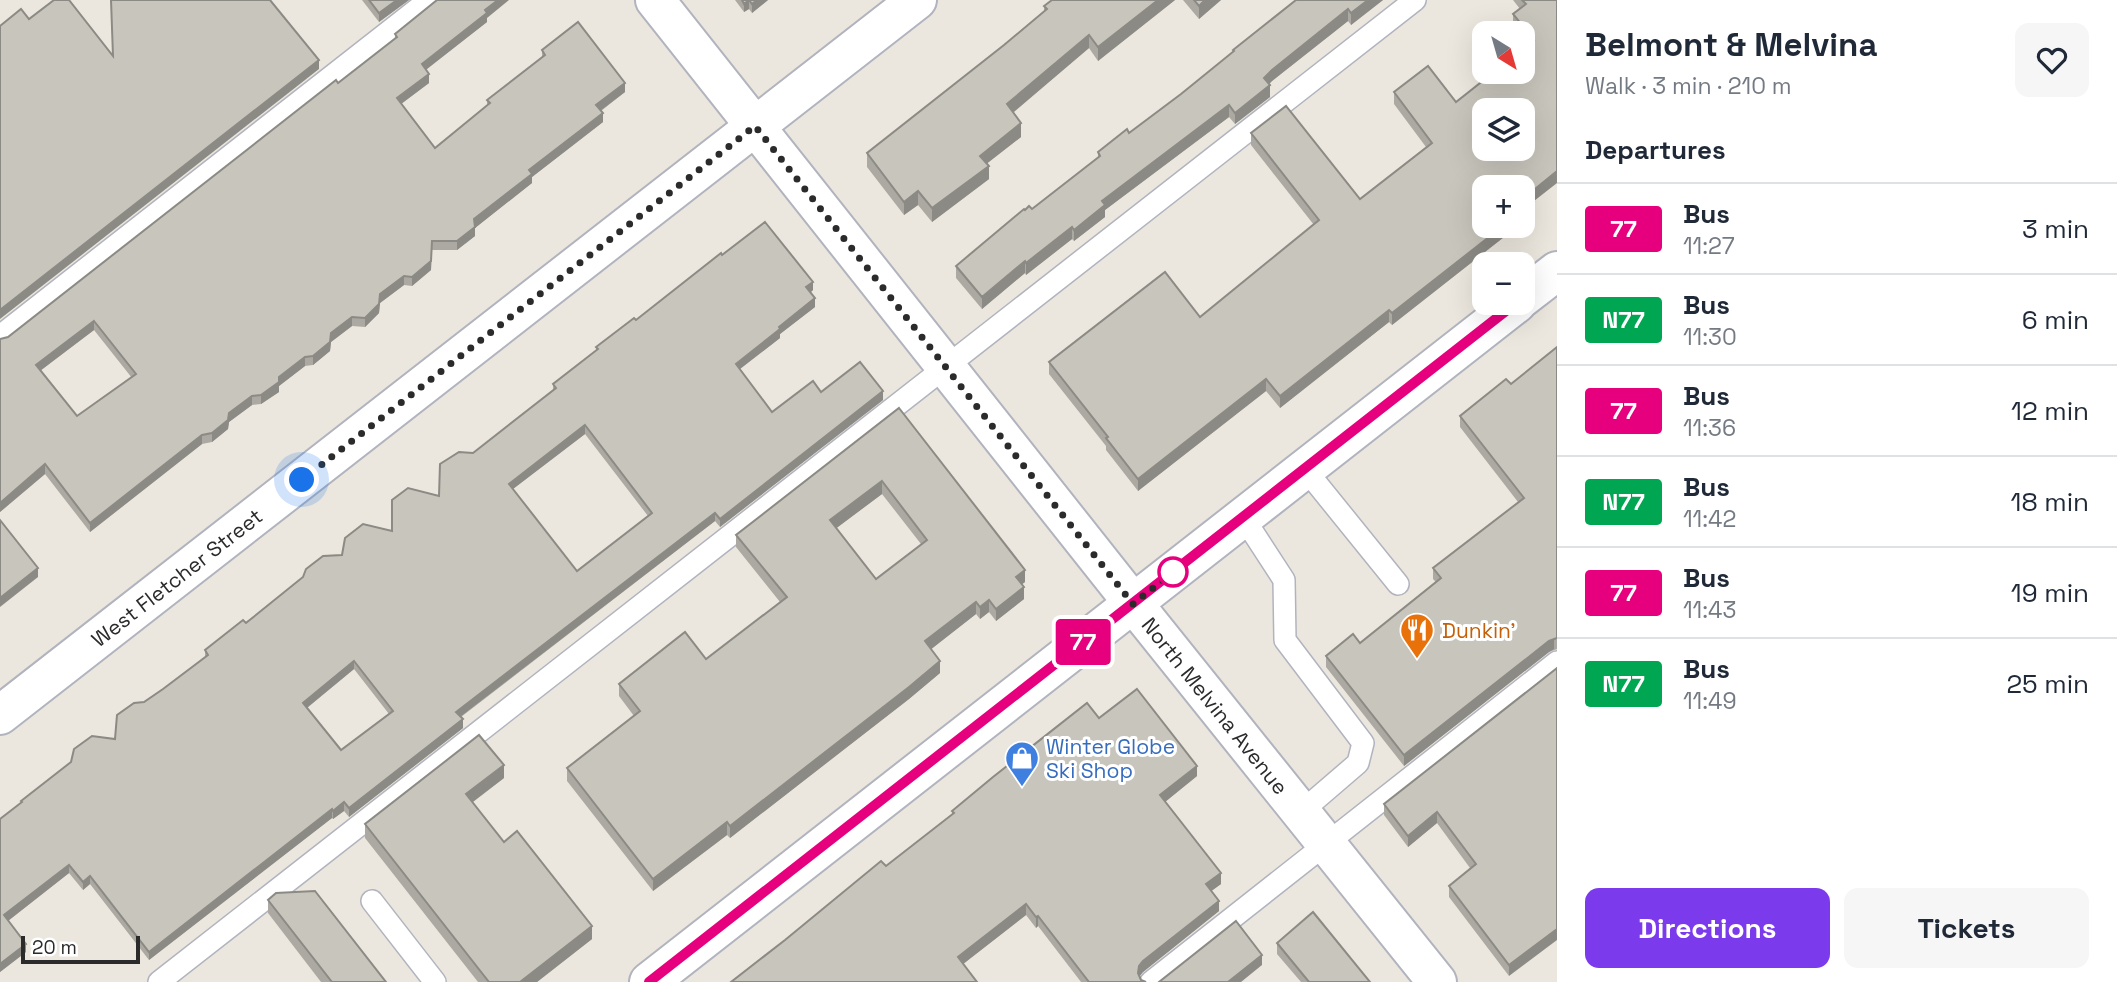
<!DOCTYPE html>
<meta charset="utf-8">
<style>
body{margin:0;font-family:"Space Grotesk",sans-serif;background:#f6f6f7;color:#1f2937;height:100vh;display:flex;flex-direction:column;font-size:26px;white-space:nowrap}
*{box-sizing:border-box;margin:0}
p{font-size:23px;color:#747a83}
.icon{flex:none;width:38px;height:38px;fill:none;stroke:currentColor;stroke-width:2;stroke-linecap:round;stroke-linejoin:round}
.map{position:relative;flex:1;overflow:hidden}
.details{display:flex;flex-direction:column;background:#fff;width:560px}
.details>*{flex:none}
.badge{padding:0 14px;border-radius:5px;font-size:24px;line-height:46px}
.needle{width:46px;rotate:143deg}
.controls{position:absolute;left:1472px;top:21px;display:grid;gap:14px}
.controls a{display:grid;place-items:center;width:63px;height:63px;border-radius:14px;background:#fff;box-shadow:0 7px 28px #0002;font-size:35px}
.scale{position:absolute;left:21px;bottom:18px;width:119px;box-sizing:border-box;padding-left:7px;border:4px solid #2b2b2b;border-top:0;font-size:19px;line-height:24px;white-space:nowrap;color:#2b2b2b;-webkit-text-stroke:5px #fff;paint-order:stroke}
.you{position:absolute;width:35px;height:35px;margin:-18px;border:5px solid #fff;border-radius:50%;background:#1a73e8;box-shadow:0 0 0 10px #1a73e833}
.map>.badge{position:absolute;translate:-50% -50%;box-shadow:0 0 0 4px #fff}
h2{padding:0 28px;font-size:26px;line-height:63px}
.round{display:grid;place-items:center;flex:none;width:74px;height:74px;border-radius:14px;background:#f6f6f7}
.head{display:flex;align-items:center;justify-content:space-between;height:119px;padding:0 28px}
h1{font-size:33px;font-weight:700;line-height:52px}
.action{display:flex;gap:14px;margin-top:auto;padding:14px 28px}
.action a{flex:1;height:80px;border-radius:14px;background:#7c3aed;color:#fff;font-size:28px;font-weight:700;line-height:80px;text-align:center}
.action a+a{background:#f6f6f7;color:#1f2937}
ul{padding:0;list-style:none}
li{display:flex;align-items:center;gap:21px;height:91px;padding:0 28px;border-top:2px solid #e0e1e3}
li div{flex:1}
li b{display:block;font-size:26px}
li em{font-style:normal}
li .badge{min-width:77px;font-weight:700;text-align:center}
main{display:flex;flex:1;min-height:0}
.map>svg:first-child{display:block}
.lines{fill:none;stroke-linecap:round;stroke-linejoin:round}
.lane-casing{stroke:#b1b4be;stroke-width:24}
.street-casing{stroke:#b1b4be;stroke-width:42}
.secondary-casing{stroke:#b1b4be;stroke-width:42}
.lane{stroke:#fff;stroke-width:21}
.street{stroke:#fff;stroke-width:38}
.secondary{stroke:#fff;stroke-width:38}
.wall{fill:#aca9a2;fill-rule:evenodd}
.shaded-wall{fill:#8c8a84}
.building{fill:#c8c5bc;stroke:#8c8a84;stroke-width:2;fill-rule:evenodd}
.line-casing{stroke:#fff;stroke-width:16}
.line{stroke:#e6007e;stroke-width:10}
.walk{stroke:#2b2b2b;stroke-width:7;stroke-dasharray:0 12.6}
.stop-dot{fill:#fff;stroke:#e6007e;stroke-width:3.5}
.labels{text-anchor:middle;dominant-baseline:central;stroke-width:6;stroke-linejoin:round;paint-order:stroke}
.street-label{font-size:21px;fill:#2b2b2b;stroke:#fff}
.food-label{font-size:21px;fill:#c56008;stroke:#fff;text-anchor:start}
.shop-label{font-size:21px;fill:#366cbe;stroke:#fff;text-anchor:start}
</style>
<main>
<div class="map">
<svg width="1557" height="982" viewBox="0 0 1557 982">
<rect width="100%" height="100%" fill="#ece7de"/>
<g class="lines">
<g class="lane-casing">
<g id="lane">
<polyline points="0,336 429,0"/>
<polyline points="1305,469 1398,584"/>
<polyline points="1243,517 1284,580 1285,640 1363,743 1358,763 1301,812"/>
<polyline points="372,901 435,982"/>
<polyline points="159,982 1415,0"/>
<polyline points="1151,982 1557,662"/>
</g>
</g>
<g class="street-casing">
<g id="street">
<path id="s1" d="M655,0L1133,603L1437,982"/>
<path id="s2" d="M0,715L917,0"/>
</g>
</g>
<g class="secondary-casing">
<g id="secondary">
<polyline points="1522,298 1557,271"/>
<polyline points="649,982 1517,303"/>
</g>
</g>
<use href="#lane" class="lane"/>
<use href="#street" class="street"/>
<use href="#secondary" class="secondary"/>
</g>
<g class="wall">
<polygon points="362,0 409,0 379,22"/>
<polygon points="735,0 768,0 752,13 749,9 744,12"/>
<polygon points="1175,0 1098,61 1089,48 1013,112 1021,137 987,163 989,179 932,222 918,205 904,215 867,167 867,153 1004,45 1044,11 1044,6"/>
<polygon points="1183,0 1221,0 1199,19"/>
<polygon points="1296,0 1383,0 1351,25 1348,21 1272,81 1269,84 1270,97 1235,124 1229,117 1105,210 1105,217 1074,241 1072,239 1026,275 1025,273 982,309 956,278 956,266 1025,210 1032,209 1098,158 1098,152 1129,133 1181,94 1233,52 1233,50"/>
<polygon points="1513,0 1557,0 1534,201 1534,213 1522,222 1522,187 1484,226 1518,226 1392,325 1389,322 1280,408 1266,391 1138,491 1106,450 1106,446 1049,374 1049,362 1200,317 1314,225 1251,145 1251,133 1360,199 1426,147 1394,104 1394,92 1456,102 1528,45 1522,38 1522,33 1519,33 1513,26 1513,14 1520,9"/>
<path d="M487,18V22L426,69L429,83L401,104L435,148L487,106V100L542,58V50L625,92L601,111L603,122L532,177V183L475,228V236L457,250H432L431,270L412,286L404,285L380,303L379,313L365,327L352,326L331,342L330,351L313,365L305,366L279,386V392L261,404L252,405L229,422L228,429L212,442L202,444L90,532L45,474L0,512V339L8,337L338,83L395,39V34ZM94,330L132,378L77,416L41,370Z"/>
<path d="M722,255L813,290L810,293L815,307L780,334V338L740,369L772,412L821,392L883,400L720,527L715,521L461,717L463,728L349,817L344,811L333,819L332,818L149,960L90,884L83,890L69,873L8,921L26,952L0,972V819L21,803V801L115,739L144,702L163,689L205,657V650L342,555L392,531L439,496L473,453L553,391V384L596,351V347L636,320ZM585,434L648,516L577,571L513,489ZM354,669L389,714L341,750L307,708Z"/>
<polygon points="1557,347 1557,649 1549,652 1404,766 1326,667 1326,656 1360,643 1436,582 1433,579 1433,568 1518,502 1460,427 1460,416 1511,384"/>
<path d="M899,408L1025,582L1022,584L1024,599L996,621L989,612L980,619L976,614L931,649L940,673L909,699L730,838L727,835L653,891L567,781V768L634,716L619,696V684L706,659L780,602L736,547V535ZM882,494L921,544L876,579L836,528Z"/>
<polygon points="1557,668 1509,976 1449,897 1449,886 1470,868 1437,823 1408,847 1384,815 1384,804"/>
<polygon points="1099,718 1197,776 1165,802 1221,884 1211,891 1219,911 1143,972 1139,976 1141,980 1146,982 1081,982 1038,926 1036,928 1026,915 963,964 952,811"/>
<polygon points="504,778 473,802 504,842 592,939 537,982 478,982 365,838 365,824"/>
<polygon points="268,900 386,982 321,982 268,913"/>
<polygon points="1277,943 1370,982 1301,982 1277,954"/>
</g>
<g class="shaded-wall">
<polygon points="397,0 409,0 379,22 379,13"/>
<polygon points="498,0 509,0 487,18 487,22 422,73 422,64"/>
<polygon points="749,0 749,9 744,12 744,4"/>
<polygon points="757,0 768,0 752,13 752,4"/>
<polygon points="1158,0 1175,0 1098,61 1098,47"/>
<polygon points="1205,0 1221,0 1199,19 1199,6"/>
<polygon points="1368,0 1383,0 1351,25 1351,13"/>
<polygon points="1348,9 1348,21 1272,81 1264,89 1264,78 1272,70"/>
<polygon points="1089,35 1089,48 1007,118 1007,104"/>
<polygon points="319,60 319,69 0,319 0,310"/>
<polygon points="429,74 429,83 397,107 397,98"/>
<polygon points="625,83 625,92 596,114 596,105"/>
<polygon points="1270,85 1270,97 1235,124 1235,113"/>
<polygon points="1229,105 1229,117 1105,210 1105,217 1074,241 1074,230 1102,201"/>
<polygon points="603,113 603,122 532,177 532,183 475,228 475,236 457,250 457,241 474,219 529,170"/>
<polygon points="1021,123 1021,137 980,169 980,156"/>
<polygon points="989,166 989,179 932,222 932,208"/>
<polygon points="1557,171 1557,183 1534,201 1534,213 1522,222 1522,210 1529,194"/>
<polygon points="918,191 918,205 904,215 904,202"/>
<polygon points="1503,226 1518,226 1392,325 1392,313"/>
<polygon points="1072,227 1072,239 1026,275 1026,263"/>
<polygon points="432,241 431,270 412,286 412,277"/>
<polygon points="1025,261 1025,273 982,309 982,297"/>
<polygon points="404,276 404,285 380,303 379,313 365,327 365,318 380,294"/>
<polygon points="813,282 813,290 806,296 806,287"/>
<polygon points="815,298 815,307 780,334 780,338 736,372 736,364 779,327"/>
<polygon points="1389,310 1389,322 1280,408 1280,396"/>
<polygon points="352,317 352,326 331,342 330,351 313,365 313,356 331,333"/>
<polygon points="94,321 94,330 36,374 36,365"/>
<polygon points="305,357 305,366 279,386 279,392 261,404 261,395 279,377"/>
<polygon points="1266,379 1266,391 1138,491 1138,479"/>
<polygon points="883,391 883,400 720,527 720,519"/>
<polygon points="252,396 252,405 229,422 228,429 212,442 212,433 229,413"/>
<polygon points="585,425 585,434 509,492 509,484"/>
<polygon points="202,435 202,444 90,532 90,523"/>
<polygon points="45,464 45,474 0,512 0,503"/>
<polygon points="882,481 882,494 830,533 830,520"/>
<polygon points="715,513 715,521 456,720 456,712"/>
<polygon points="38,568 38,577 0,607 0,598"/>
<polygon points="1025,570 1025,582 1016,589 1016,577"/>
<polygon points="1024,587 1024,599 996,621 996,609"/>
<polygon points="989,600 989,612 980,619 980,607"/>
<polygon points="976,602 976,614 925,654 925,641"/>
<polygon points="1554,638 1554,649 1549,652 1404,766 1404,755 1549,641"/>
<polygon points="354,661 354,669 303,711 303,703"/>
<polygon points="940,661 940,673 909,699 730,838 730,826"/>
<polygon points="463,719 463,728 349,817 349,808"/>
<polygon points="504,765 504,778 466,807 466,794"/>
<polygon points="1197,766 1197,776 1160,806 1160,795"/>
<polygon points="344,802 344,811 333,819 333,811"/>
<polygon points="332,809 332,818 149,960 149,952"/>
<polygon points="1437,812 1437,823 1408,847 1408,836"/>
<polygon points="727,822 727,835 653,891 653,879"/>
<polygon points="69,865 69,873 4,924 4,915"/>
<polygon points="1221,873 1221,884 1206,895 1206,884"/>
<polygon points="90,876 90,884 83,890 83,882"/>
<polygon points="1219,901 1219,911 1143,972 1139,977 1138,973 1139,966 1143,961"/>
<polygon points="1026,904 1026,915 958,968 958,957"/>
<polygon points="1038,916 1038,926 1036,928 1036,917"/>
<polygon points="592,926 592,939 537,982 520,982"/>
<polygon points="1557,929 1557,940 1509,976 1509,965"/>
<polygon points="26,944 26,952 0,972 0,964"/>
<polygon points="1262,955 1262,965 1241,982 1228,982"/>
</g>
<g class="building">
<polygon points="54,0 69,0 113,56 111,0 270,0 319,60 0,310 0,26 21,9 29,19"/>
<polygon points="369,0 397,0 379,13"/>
<path d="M437,0H498L485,10L487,13L422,64L429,74L397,98L435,148L490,103L487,100L545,55L542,50L578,22L625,83L596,105L603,113L529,170L532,174L474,219L475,227L457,241H432L431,261L412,277L404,276L380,294L379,304L365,318L352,317L331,333L330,342L313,356L305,357L279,377V382L261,395L252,396L229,413L228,420L212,433L202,435L90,523L45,464L0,503V339L8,337L336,80L338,83L397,37L395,34ZM94,321L136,374L77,416L36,365Z"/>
<polygon points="742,0 757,0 752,4 749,0 744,4"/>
<polygon points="1052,0 1158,0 1098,47 1089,35 1007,104 1021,123 980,156 989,166 932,208 918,191 904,202 867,153 1004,45 1047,9 1044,6"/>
<polygon points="1194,0 1205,0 1199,6"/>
<polygon points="1296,0 1368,0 1351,13 1348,9 1272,70 1264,78 1270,85 1235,113 1229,105 1102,201 1105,205 1074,230 1072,227 1026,263 1025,261 982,297 956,266 1024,209 1025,210 1029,206 1032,209 1100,156 1098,152 1127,129 1129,133 1181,94 1234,51 1233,50"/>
<path d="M1522,0H1557V171L1529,194L1534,201L1522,210V187H1484V226H1503L1392,313L1389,310L1280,396L1266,379L1138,479L1106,438L1108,437L1049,362L1165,272L1200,317L1319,220L1251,133L1286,106L1360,199L1432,143L1394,92L1428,66L1456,102L1494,72H1522V49L1534,40L1513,14L1526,4ZM1484,110H1522V149H1484Z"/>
<path d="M765,222L813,282L806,287L815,298L779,327L780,329L736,364L772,412L813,381L821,392L860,362L883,391L720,519L715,513L456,712L463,719L349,808L344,802L333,811L332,809L149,952L90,876L83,882L69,865L4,915L26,944L0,964V819L22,802L21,801L71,762L74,749L92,736L115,739L117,715L134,703L144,702L163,689L208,655L205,650L243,620L246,623L303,577L306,569L323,556L342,555L345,538L363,524L392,531V500L408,488L439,496L440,464L459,452L473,453L556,388L553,384L598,349L596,347L634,318L636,320L721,253L722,255ZM585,425L652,513L577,571L509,484ZM354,661L393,711L341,750L303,703Z"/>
<polygon points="1557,347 1557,638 1549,641 1404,755 1326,656 1353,634 1360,643 1441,578 1433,568 1524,498 1460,416 1506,379 1511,384"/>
<path d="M899,408L1025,570L1016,577L1024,587L996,609L989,600L980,607L976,602L925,641L940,661L909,687L730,826L727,822L653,879L567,768L640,711L619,684L685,632L706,659L787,597L736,535ZM882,481L927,540L876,579L830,520Z"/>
<polygon points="0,520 38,568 0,598"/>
<polygon points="1557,668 1557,929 1509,965 1449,886 1476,864 1437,812 1408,836 1384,804"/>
<polygon points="1137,689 1197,766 1160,795 1221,873 1206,884 1219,901 1143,961 1139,966 1138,973 1141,980 1146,982 1089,982 1038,916 1036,917 1026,904 958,957 977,982 731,982 785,940 881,861 886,866 954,813 952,811 993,777 1087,703 1099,718"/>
<polygon points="479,735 504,765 466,794 504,842 517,831 592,926 520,982 489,982 365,824"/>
<polygon points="315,891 386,982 332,982 268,900 276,893"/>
<polygon points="1313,912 1370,982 1309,982 1277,943"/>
<polygon points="1236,921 1262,955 1228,982 1159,982"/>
</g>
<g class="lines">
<g class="line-casing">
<polyline id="line" points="649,982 1516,303"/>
</g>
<use href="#line" class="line"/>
<polyline class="walk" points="302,480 755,126 1133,604 1173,572"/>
</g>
<defs>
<g id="restaurant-pin" transform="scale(1.75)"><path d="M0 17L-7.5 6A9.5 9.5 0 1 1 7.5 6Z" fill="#e8710a" stroke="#fff"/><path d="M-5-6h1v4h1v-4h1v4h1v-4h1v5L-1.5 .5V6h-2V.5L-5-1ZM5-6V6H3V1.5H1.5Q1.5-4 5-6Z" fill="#fff"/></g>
<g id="shop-pin" transform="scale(1.75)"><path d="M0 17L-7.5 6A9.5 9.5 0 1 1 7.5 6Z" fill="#3f7fe0" stroke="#fff"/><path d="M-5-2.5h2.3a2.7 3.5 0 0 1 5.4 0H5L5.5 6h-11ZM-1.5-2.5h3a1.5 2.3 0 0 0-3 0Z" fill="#fff"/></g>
</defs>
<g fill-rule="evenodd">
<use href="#restaurant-pin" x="1417" y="630"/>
<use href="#shop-pin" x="1022" y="758"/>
</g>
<circle class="stop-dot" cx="1173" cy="572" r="14"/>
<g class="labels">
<g class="street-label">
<text stroke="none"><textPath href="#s2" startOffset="224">West Fletcher Street</textPath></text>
<text stroke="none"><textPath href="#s1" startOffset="901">North Melvina Avenue</textPath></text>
</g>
<g class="food-label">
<text x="1442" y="630">Dunkin'</text>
</g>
<g class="shop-label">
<text x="1046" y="746">Winter Globe<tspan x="1046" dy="24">Ski Shop</tspan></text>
</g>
</g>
</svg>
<div class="controls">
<a><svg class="needle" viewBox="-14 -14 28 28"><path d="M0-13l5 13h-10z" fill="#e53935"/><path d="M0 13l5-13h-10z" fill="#747a83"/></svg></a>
<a><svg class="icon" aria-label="layers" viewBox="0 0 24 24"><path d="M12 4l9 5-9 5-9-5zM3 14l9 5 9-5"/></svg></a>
<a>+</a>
<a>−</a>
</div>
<div class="scale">20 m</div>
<div class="you" style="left:302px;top:480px"></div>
<b class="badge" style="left:1083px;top:642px;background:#e6007e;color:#fff">77</b>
</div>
<section class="details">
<div class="head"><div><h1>Belmont &amp; Melvina</h1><p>Walk · 3 min · 210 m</p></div><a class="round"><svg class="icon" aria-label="heart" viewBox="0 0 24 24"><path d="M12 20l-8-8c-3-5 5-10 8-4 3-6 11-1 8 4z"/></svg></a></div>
<h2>Departures</h2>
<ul>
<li><span class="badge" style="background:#e6007e;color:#fff">77</span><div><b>Bus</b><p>11:27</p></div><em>3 min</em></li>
<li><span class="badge" style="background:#00a651;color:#fff">N77</span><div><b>Bus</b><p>11:30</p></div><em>6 min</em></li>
<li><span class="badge" style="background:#e6007e;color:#fff">77</span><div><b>Bus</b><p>11:36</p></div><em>12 min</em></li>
<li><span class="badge" style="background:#00a651;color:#fff">N77</span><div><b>Bus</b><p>11:42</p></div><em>18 min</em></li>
<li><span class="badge" style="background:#e6007e;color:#fff">77</span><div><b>Bus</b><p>11:43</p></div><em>19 min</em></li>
<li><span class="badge" style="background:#00a651;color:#fff">N77</span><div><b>Bus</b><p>11:49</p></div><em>25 min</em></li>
</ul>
<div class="action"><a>Directions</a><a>Tickets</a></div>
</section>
</main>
